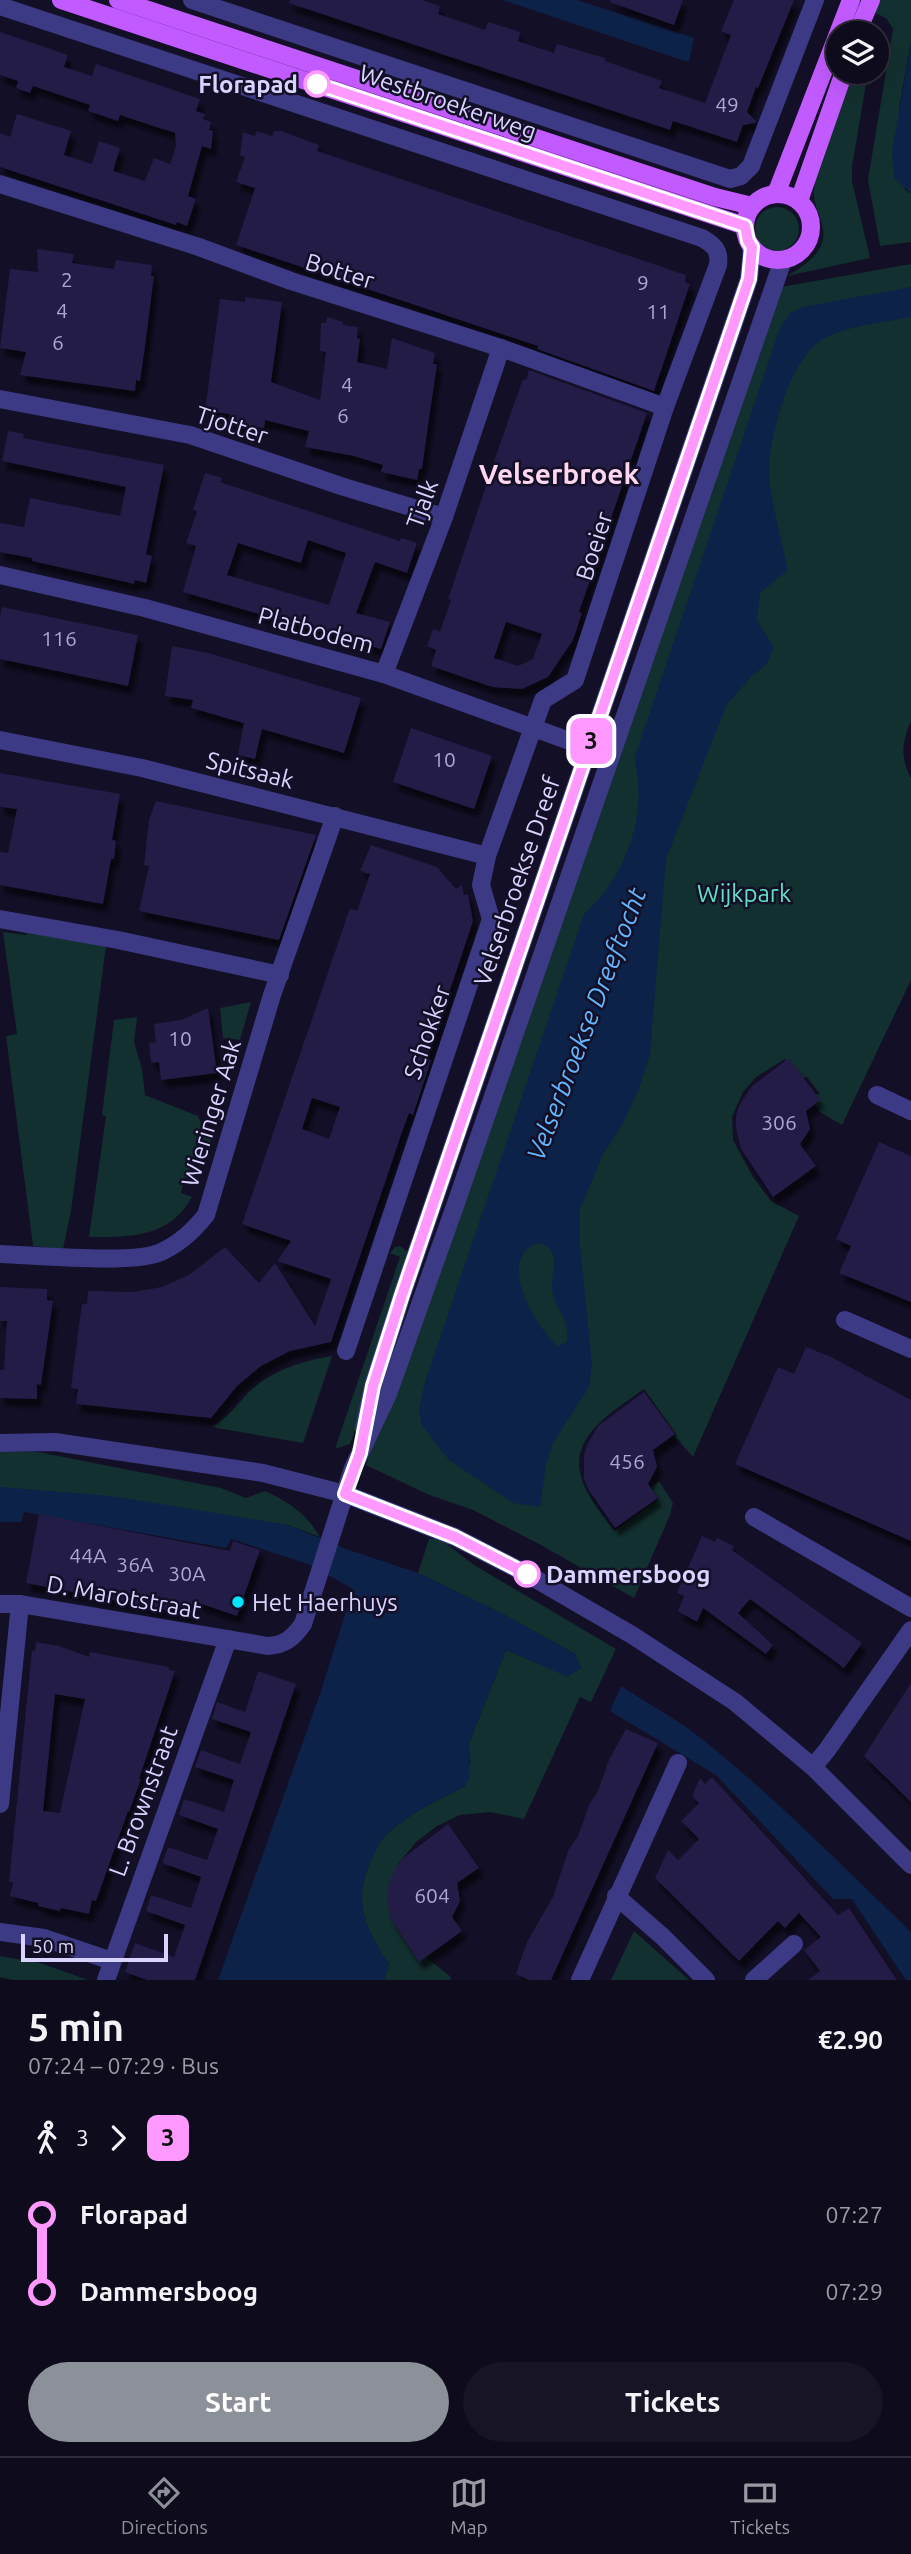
<!DOCTYPE html>
<meta charset="utf-8">
<style>
body{margin:0;font-family:Ubuntu,sans-serif;background:#171425;color:#f1f3f6;height:100vh;display:flex;flex-direction:column;font-size:26px;white-space:nowrap}
*{box-sizing:border-box;margin:0}
p{font-size:23px;color:#9b9ba3}
.icon{flex:none;width:38px;height:38px;fill:none;stroke:currentColor;stroke-width:2;stroke-linecap:round;stroke-linejoin:round}
.map{position:relative;height:1980px;overflow:hidden}
.side{display:flex;flex-direction:column;background:#0e0b1c;flex:1}
.side>*{flex:none}
.badge{padding:0 14px;border-radius:10px;font-size:24px;line-height:46px}
.controls{position:absolute;left:826px;top:21px;display:grid;gap:14px}
.controls a{display:grid;place-items:center;width:63px;height:63px;border-radius:50%;background:#0e0b1c;box-shadow:0 7px 28px #0002,0 0 0 2px #2e2b3b;font-size:35px}
.scale{position:absolute;left:21px;bottom:18px;width:147px;box-sizing:border-box;padding-left:7px;border:4px solid #d9d4ff;border-top:0;font-size:19px;line-height:24px;white-space:nowrap;color:#d9d4ff;-webkit-text-stroke:5px #130f26;paint-order:stroke}
.map>.badge{position:absolute;translate:-50% -50%;box-shadow:0 0 0 4px #fff}
.legs{display:flex;align-items:center;gap:10px;height:77px;padding:0 28px;font-size:23px}
.legs p{margin-inline-start:auto}
.overview{display:flex;align-items:center;justify-content:space-between;height:119px;padding:0 28px}
h1{font-size:38px;font-weight:700;line-height:52px}
.cta{display:flex;gap:14px;margin-top:auto;padding:14px 28px}
.cta a{flex:1;height:80px;border-radius:42px;background:#8c9099;color:#fff;font-size:28px;font-weight:700;line-height:80px;text-align:center}
.cta a+a{background:#171425;color:#f1f3f6}
ul{padding:0 28px;list-style:none}
li{display:flex;align-items:center;gap:24px;height:77px;font-size:26px}
li i{display:grid;place-items:center;width:10px;height:100%;margin:0 9px;background:currentColor}
li i::after{content:'';width:18px;height:18px;margin:-9px;border:5px solid;border-radius:50%;background:#0e0b1c}
li p{margin-inline-start:auto}
li:first-child i{background:linear-gradient(#0000 50%,currentColor 0)}
li:last-child i{background:linear-gradient(currentColor 50%,#0000 0)}
.menu{display:flex;justify-content:space-around;align-items:center;height:98px;border-top:2px solid #2e2b3b;background:#0e0b1c;font-size:19px;color:#9b9ba3}
.menu a{display:grid;justify-items:center;gap:4px}
.menu .on{color:#8c9099}
.map>svg:first-child{display:block}
.green{fill:#12302f}
.water{fill:#0c2248;fill-rule:evenodd}
.building{fill:#241b47;fill-rule:evenodd;filter:url(#shadow)}
.lines{fill:none;stroke-linecap:round;stroke-linejoin:round}
.minor{stroke:#3d3a85;stroke-width:18}
.major{stroke:#c25bff;stroke-width:18}
.line-1-casing{stroke:#fff;stroke-width:16}
.line-1{stroke:#f9f;stroke-width:10}
.stop-1-dot{fill:#fff;stroke:#f9f;stroke-width:3.5}
.poi-dot{fill:#00e5ff;stroke:#130f26;stroke-width:2.5}
.labels{text-anchor:middle;dominant-baseline:central;stroke-width:5;stroke-linejoin:round;paint-order:stroke}
.number-label{font-size:21px;fill:#aca6d1}
.stop-label{font-size:24px;font-weight:bold;fill:#d9d4ff;stroke:#130f26;text-anchor:end}
.street-label{font-size:24px;fill:#d9d4ff;stroke:#130f26}
.park-label{font-size:24px;fill:#5fe0c0;stroke:#130f26}
.poi-label{font-size:24px;fill:#d9d4ff;stroke:#130f26;text-anchor:start}
.water-label{font-size:26px;font-style:italic;fill:#62b6ff;stroke:#130f26}
.quarter-label{font-size:28px;font-weight:bold;fill:#ffd6f0;stroke:#130f26}
</style>
<div class="map">
<svg width="911" height="1980" viewBox="0 0 911 1980">
<defs>
<filter id="shadow"><feDropShadow dx="4.5" dy="8" stdDeviation="2" flood-color="#0009"/></filter>
</defs>
<rect width="100%" height="100%" fill="#130f26"/>
<g class="green">
<polygon points="880,0 911,0 911,42 899,108 905,190 911,193 911,242 880,246 868,180 893,29 886,18 875,13"/>
<path d="M852,72H868L852,166V181L870,258L787,276C800,268 817,258 822,243C828,223 812,209 814,190C818,150 838,110 852,72Z"/>
<circle cx="777" cy="229" r="22"/>
<path d="M911,264V721C902,742 900,758 911,778V980L842,1125L820,1112L808,1094H820L807,1077L799,1079L785,1059L756,1077L743,1092L732,1117L733,1140L753,1177L771,1201L799,1216L693,1457L676,1438V1434L644,1389C614,1411 567,1436 582,1480C588,1498 604,1516 614,1531L659,1499L651,1488L659,1481L673,1503L670,1515L634,1598L541,1545L473,1510L427,1494L366,1465L367,1461L432,1283L781,287Z"/>
<polygon points="3,932 26,935 27,933 106,946 71,1211 63,1249 33,1246 6,1036 17,1034"/>
<polygon points="251,1002 240,1040 223,1038 220,1008"/>
<path d="M137,1017L134,1042L142,1069L145,1095L198,1116L205,1132L211,1139L207,1157C190,1162 185,1177 181,1193L192,1197C169,1238 131,1237 89,1237L106,1116L102,1115L114,1020Z"/>
<polygon points="400,1246 408,1252 365,1405 350,1444 335,1449 400,1257 390,1253 395,1247"/>
<path d="M332,1356L303,1443L212,1427C228,1417 236,1406 248,1393C270,1371 302,1361 332,1356Z"/>
<path d="M0,1452H38L221,1488L246,1498L265,1491C288,1501 307,1514 320,1537L288,1525L0,1487Z"/>
<path d="M429,1539H440L474,1565L616,1649L591,1702L580,1697L524,1819L490,1812L460,1815L437,1826L416,1842L398,1864L391,1882L411,1945L451,1977L450,1980H384L389,1964C364,1929 352,1899 372,1858C375,1852 377,1845 382,1839C404,1816 436,1801 465,1786L470,1763L469,1743L506,1650L568,1676L581,1668L575,1654L503,1614L418,1573Z"/>
<polygon points="634,1931 689,1980 611,1980"/>
<polygon points="0,1956 40,1963 88,1980 14,1980 0,1977"/>
</g>
<g class="water">
<polygon points="503,0 577,0 694,38 689,61 685,61"/>
<polygon points="911,42 911,193 894,178 892,152"/>
<path d="M911,287V317C883,323 848,325 823,339C788,359 765,448 770,486C774,514 782,542 788,570L760,593L757,620L774,647L767,664L752,676L727,704L666,859L650,1054L639,1089L622,1125L602,1156L580,1210V1243L592,1364L589,1387L554,1441L546,1465L540,1507L513,1503L449,1460L421,1424L419,1407L426,1379L584,914C614,888 635,846 638,805C640,790 636,772 635,756L780,328L790,313L803,307ZM534,1244C540,1244 545,1243 549,1248C560,1259 550,1277 552,1290C556,1312 569,1315 567,1342L558,1346C537,1329 497,1264 534,1244Z"/>
<path d="M0,1487L111,1496L288,1525L346,1549L418,1573L503,1614L575,1654L581,1668L568,1677L506,1650L469,1743V1780L465,1786C436,1801 404,1816 382,1839C378,1845 375,1852 372,1858C352,1899 364,1929 389,1964L384,1980H218L320,1694L353,1589L308,1564L231,1539L226,1548L24,1512L21,1522H0Z"/>
<path d="M621,1686C646,1703 674,1717 698,1736C774,1796 841,1865 911,1932V1980H906L852,1899H833L716,1775L610,1711Z"/>
</g>
<g class="building">
<polygon points="290,0 422,0 440,6 438,14 485,30 488,22 520,32 518,41 554,53 557,44 605,58 605,61 662,81 659,88 705,103 731,35 721,31 734,0 794,0 758,88 756,87 747,112 756,121 755,123 743,125 737,142 673,121 670,130 289,3"/>
<polygon points="611,0 683,0 674,25 610,2"/>
<polygon points="0,32 68,55 64,67 92,76 96,64 200,99 196,111 205,114 203,119 211,122 209,130 213,131 211,149 202,146 188,196 196,199 187,226 177,222 176,225 0,167 0,133 10,137 17,114 71,131 64,155 92,164 99,141 120,148 113,171 145,181 154,158 170,164 176,146 175,133 120,115 118,121 88,111 90,105 33,86 30,93 16,88 18,81 0,75"/>
<polygon points="256,131 272,136 274,131 281,131 319,145 317,151 686,275 685,282 690,284 654,391 537,349 538,346 236,245 255,188 236,182 245,157 240,155 243,132 255,136"/>
<polygon points="37,249 74,254 72,263 114,269 116,260 152,265 151,276 154,276 144,353 140,381 136,380 135,391 20,375 26,352 0,348 10,269 38,272"/>
<polygon points="245,297 282,302 271,382 320,400 326,352 320,351 321,323 326,323 327,317 343,322 343,325 358,327 357,338 360,339 357,362 387,369 392,338 435,353 433,364 437,364 427,432 422,469 419,469 417,480 381,472 383,465 354,456 305,447 309,431 265,420 264,428 239,425 228,421 230,414 205,411 220,299 245,302"/>
<path d="M529,370L647,413L579,612L582,613L573,640L548,677L522,689L492,687L431,666L436,650L427,646L433,629L440,632L451,600L448,599L508,421L523,379L526,380ZM506,622L542,634L533,659L518,666L494,658Z"/>
<polygon points="8,431 24,434 23,438 164,465 146,554 152,556 146,583 135,580 134,584 126,582 32,561 32,558 0,552 0,523 24,527 30,498 120,516 126,487 2,461"/>
<path d="M205,473L222,478L220,482L235,487L400,541L401,538L417,543L407,573L375,562L356,613L390,622L381,649L183,592L196,546L186,543L197,511L193,510ZM308,540L346,553L329,605L227,575L238,543L301,563Z"/>
<polygon points="2,607 138,635 128,686 0,659 0,618"/>
<polygon points="172,646 208,653 361,698 344,753 262,729 255,759 238,755 244,723 191,708 193,700 165,696"/>
<polygon points="411,728 492,756 474,809 393,782"/>
<polygon points="0,773 120,794 112,840 116,841 114,859 111,859 103,904 0,885 0,852 8,853 17,809 0,807"/>
<polygon points="156,801 316,835 279,940 139,911 149,866 144,865 149,820"/>
<path d="M371,845L437,867L456,889L462,885L464,895L468,894L473,921L427,1059L431,1060L413,1115L409,1113L402,1132L331,1342L290,1351L261,1366L237,1386L211,1418L76,1404L78,1389L71,1388L82,1304H87L88,1291L133,1292L162,1287L189,1275L225,1247L259,1283L275,1263L315,1326L331,1279L277,1261L291,1241L242,1224L350,908L357,911L370,874L360,871ZM312,1098L340,1107L329,1139L302,1129Z"/>
<polygon points="208,1008 217,1073 161,1080 159,1062 151,1063 149,1043 156,1042 154,1024 181,1020"/>
<polygon points="789,1058 820,1100 806,1111 810,1129 800,1144 816,1166 773,1197 741,1149 736,1128 736,1116 739,1106 751,1087"/>
<polygon points="879,1142 911,1156 911,1302 839,1273 851,1246 836,1239"/>
<polygon points="0,1287 47,1289 47,1300 53,1301 41,1385 37,1384 37,1399 0,1398 0,1370 4,1370 7,1321 0,1321"/>
<polygon points="806,1347 829,1356 911,1400 911,1541 735,1464 778,1367 794,1374"/>
<polygon points="644,1392 675,1434 653,1450 657,1467 648,1484 658,1498 615,1528 588,1489 584,1478 584,1456 587,1445 598,1426"/>
<polygon points="39,1514 230,1551 233,1541 260,1550 237,1616 193,1601 191,1615 26,1583"/>
<polygon points="702,1536 715,1542 717,1538 734,1546 732,1550 862,1643 844,1668 750,1599 738,1613 773,1645 766,1654 703,1608 697,1622 678,1611 684,1596 677,1593"/>
<path d="M36,1642L59,1646L89,1657L90,1652L169,1667V1670L175,1671L139,1779H141L129,1812L128,1811L96,1901L92,1900L89,1914L61,1908L60,1911L38,1906V1903L10,1896L13,1882H9L32,1650L35,1651ZM55,1694L85,1699L60,1813L43,1811Z"/>
<polygon points="258,1671 296,1684 195,1980 147,1980 125,1972 135,1943 174,1957 185,1925 146,1911 151,1895 191,1908 201,1877 162,1863 168,1847 207,1860 218,1829 179,1815 184,1799 224,1812 234,1780 195,1767 201,1750 240,1764 251,1732 212,1719 217,1702 245,1712"/>
<polygon points="911,1683 911,1802 864,1756"/>
<polygon points="626,1729 658,1743 551,1980 529,1980 516,1974 527,1942 553,1897 568,1851 578,1836 589,1805 598,1791 609,1760"/>
<polygon points="712,1777 838,1915 849,1908 897,1980 808,1980 820,1971 804,1950 821,1937 799,1913 785,1928 778,1921 739,1961 655,1878 668,1850 678,1860 699,1839 681,1821 699,1803 692,1796 700,1778 705,1784"/>
<polygon points="448,1824 479,1868 457,1883 460,1901 452,1917 462,1931 419,1962 391,1919 387,1902 388,1887 394,1871 402,1859"/>
</g>
<g class="lines">
<g class="minor">
<polyline points="192,0 730,179 741,176 751,166 815,0"/>
<path d="M0,6L702,238C714,245 720,250 718,265L665,407L575,680L543,700L487,856L481,885L491,919L346,1351"/>
<polyline points="0,184 199,247 291,281 501,348 665,407"/>
<polyline points="0,399 190,435 344,487 444,517"/>
<polyline points="0,575 145,608 384,674 600,752"/>
<polyline points="384,674 444,517 501,348"/>
<polyline points="0,740 142,768 487,856"/>
<polyline points="0,919 118,940 280,975"/>
<polyline points="877,1095 911,1111"/>
<path d="M0,1254C34,1255 134,1265 161,1252C179,1244 194,1230 206,1215L272,995L335,816"/>
<polyline points="845,1320 911,1349"/>
<polyline points="364,1429 373,1386 402,1295 749,279 752,247"/>
<polyline points="0,1443 55,1442 263,1473 345,1494 455,1537 527,1574 632,1635 735,1702 813,1767 911,1865"/>
<polyline points="754,1517 911,1608"/>
<path d="M0,1604H20L268,1646C285,1645 293,1638 303,1624L353,1468L388,1394L455,1206L783,260"/>
<polyline points="813,1767 827,1750 911,1630"/>
<polyline points="0,1804 20,1604"/>
<polyline points="616,1896 663,1937 706,1980"/>
<polyline points="0,1932 44,1938 112,1961"/>
<polyline points="106,1980 228,1639"/>
<polyline points="580,1980 678,1763"/>
<polyline points="754,1980 794,1944"/>
</g>
<g class="major">
<polyline points="61,0 745,226"/>
<polyline points="118,0 715,197 752,206"/>
<polyline points="857,33 871,0"/>
<circle cx="778" cy="227" r="33"/>
<polyline points="776,194 851,0"/>
<polyline points="799,201 844,72"/>
</g>
</g>
<g class="lines">
<g class="line-1-casing">
<polyline id="line-1" points="317,84 745,226 748,241 752,247 749,279 402,1295 373,1386 360,1453 345,1494 455,1537 527,1574"/>
</g>
<use href="#line-1" class="line-1"/>
</g>
<g class="stop-1-dot">
<circle cx="317" cy="84" r="12"/>
<circle cx="527" cy="1574" r="12"/>
</g>
<circle class="poi-dot" cx="238" cy="1602" r="7"/>
<g class="labels">
<g class="number-label">
<text x="727" y="104">49</text>
<text x="67" y="279">2</text>
<text x="643" y="282">9</text>
<text x="62" y="310">4</text>
<text x="658" y="311">11</text>
<text x="58" y="342">6</text>
<text x="347" y="384">4</text>
<text x="343" y="415">6</text>
<text x="59" y="638">116</text>
<text x="444" y="759">10</text>
<text x="180" y="1038">10</text>
<text x="779" y="1122">306</text>
<text x="627" y="1461">456</text>
<text x="88" y="1555">44A</text>
<text x="135" y="1564">36A</text>
<text x="187" y="1573">30A</text>
<text x="432" y="1895">604</text>
</g>
<g class="stop-label">
<text x="298" y="84">Florapad</text>
<text x="546" y="1574" text-anchor="start">Dammersboog</text>
</g>
<g class="street-label">
<text transform="translate(448 102) rotate(19)">Westbroekerweg</text>
<text transform="translate(340 271) rotate(17)">Botter</text>
<text transform="translate(232 425) rotate(18)">Tjotter</text>
<text transform="translate(422 504) rotate(-70)">Tjalk</text>
<text transform="translate(594 546) rotate(-72)">Boeier</text>
<text transform="translate(316 630) rotate(15)">Platbodem</text>
<text transform="translate(250 770) rotate(14)">Spitsaak</text>
<text transform="translate(517 881) rotate(-71)">Velserbroekse Dreef</text>
<text transform="translate(427 1032) rotate(-71)">Schokker</text>
<text transform="translate(211 1113) rotate(-73)">Wieringer Aak</text>
<text transform="translate(124 1597) rotate(10)">D. Marotstraat</text>
<text transform="translate(143 1801) rotate(-70)">L. Brownstraat</text>
</g>
<g class="park-label">
<text x="744" y="893">Wijkpark</text>
</g>
<g class="poi-label">
<text x="252" y="1602">Het Haerhuys</text>
</g>
<g class="water-label">
<text transform="translate(586 1024) rotate(-69)">Velserbroekse Dreeftocht</text>
</g>
<g class="quarter-label">
<text x="559" y="473">Velserbroek</text>
</g>
</g>
</svg>
<div class="controls">
<a><svg class="icon" aria-label="layers" viewBox="0 0 24 24"><path d="M12 4l9 5-9 5-9-5zM3 14l9 5 9-5"/></svg></a>
</div>
<div class="scale">50 m</div>
<b class="badge" style="left:591px;top:741px;background:#f9f;color:#111">3</b>
</div>
<section class="side">
<div class="overview"><div><h1>5 min</h1><p>07:24 – 07:29 · Bus</p></div><b>€2.90</b></div>
<div class="legs"><svg class="icon" aria-label="walk" viewBox="0 0 24 24"><circle cx="13" cy="4" r="2"/><path d="M13 8l-2 6 4 7M11 14l-3 7M7 12l3-4h3l4 4"/></svg>3<svg class="icon" aria-label="forward" viewBox="0 0 24 24"><path d="M9 5l7 7-7 7"/></svg><b class="badge" style="background:#f9f;color:#111">3</b></div>
<ul>
<li><i style="color:#f9f"></i><b>Florapad</b><p>07:27</p></li>
<li><i style="color:#f9f"></i><b>Dammersboog</b><p>07:29</p></li>
</ul>
<div class="cta"><a>Start</a><a>Tickets</a></div>
</section>
<nav class="menu">
<a class="on"><svg class="icon" aria-label="directions" viewBox="0 0 24 24"><path d="M12 3l9 9-9 9-9-9zM9 14v-3h6M13 9l2 2-2 2"/></svg>Directions</a>
<a><svg class="icon" aria-label="map" viewBox="0 0 24 24"><path d="M3 6l6-2 6 2 6-2v14l-6 2-6-2-6 2zM9 4v14M15 6v14"/></svg>Map</a>
<a><svg class="icon" aria-label="tickets" viewBox="0 0 24 24"><path d="M3 7h18v10H3zM15 7v10"/></svg>Tickets</a>
</nav>
